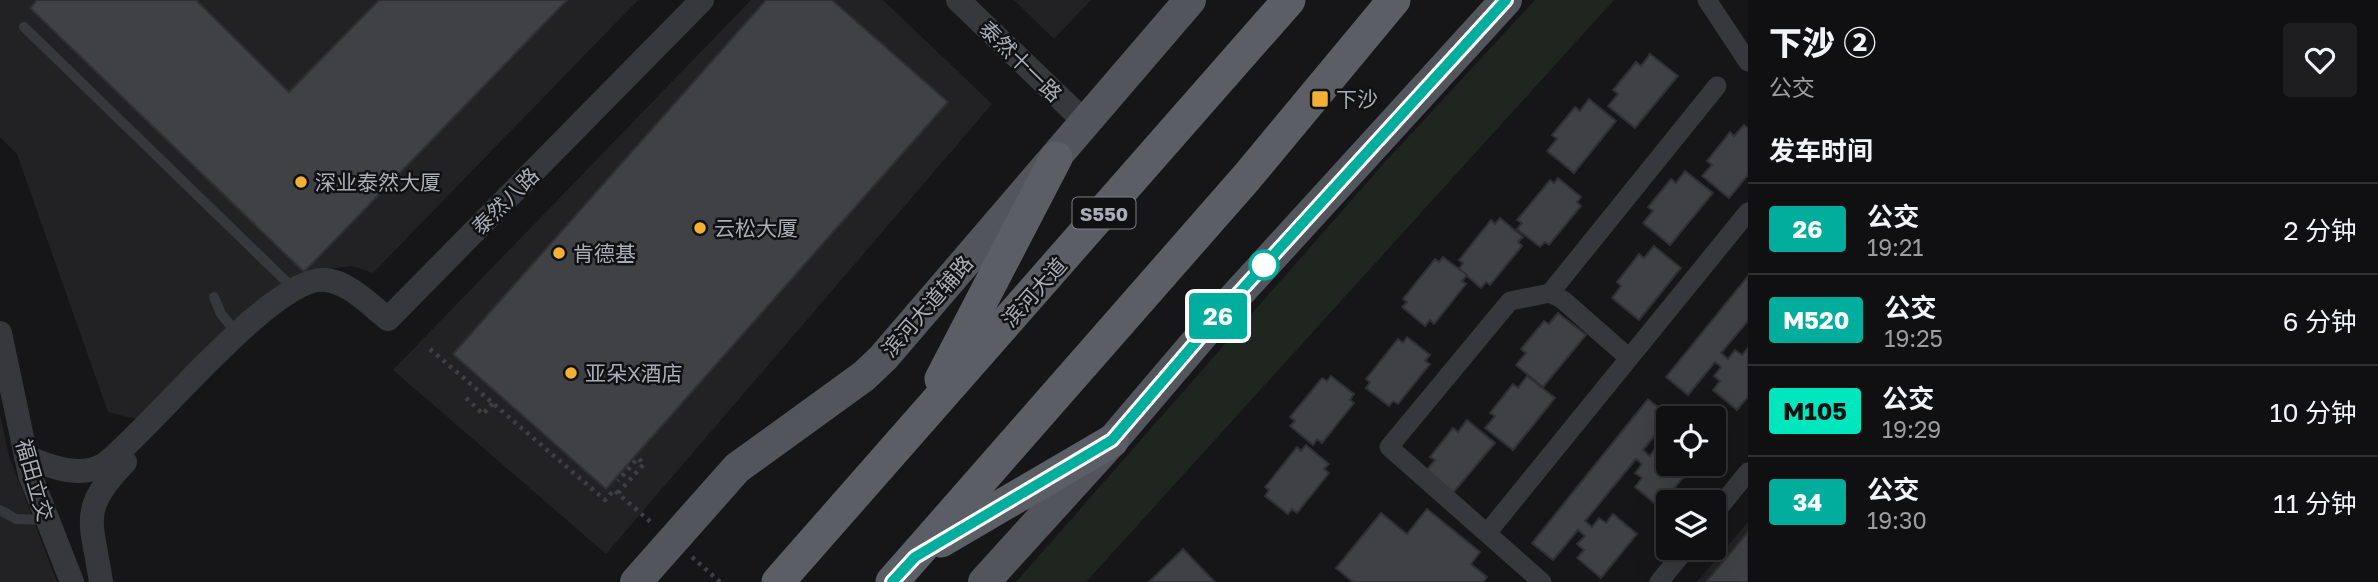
<!DOCTYPE html>
<html lang="zh">
<meta charset="utf-8">
<style>
body{margin:0;font-family:"Golos Text","Noto Sans SC",sans-serif;background:#1e1e20;color:#f1f3f6;height:100vh;display:flex;flex-direction:column;font-size:26px;white-space:nowrap}
*{box-sizing:border-box;margin:0}
p{font-size:23px;color:#9c9d9f}
.icon{flex:none;width:38px;height:38px;fill:none;stroke:currentColor;stroke-width:2;stroke-linecap:round;stroke-linejoin:round}
.map{position:relative;flex:1;overflow:hidden}
.details{display:flex;flex-direction:column;background:#101012;width:630px}
.details>*{flex:none}
.badge{padding:0 14px;border-radius:5px;font-size:24px;line-height:46px}
.fabs{position:absolute;left:1656px;top:406px;display:grid;gap:14px}
.fabs a{display:grid;place-items:center;width:70px;height:70px;border-radius:7px;background:#101012;box-shadow:0 7px 28px #0002,0 0 0 2px #303032;font-size:35px}
.map>.badge{position:absolute;translate:-50% -50%;box-shadow:0 0 0 4px #fff}
h2{padding:0 21px;font-size:26px;line-height:63px}
.round{display:grid;place-items:center;flex:none;width:74px;height:74px;border-radius:7px;background:#1e1e20}
.summary{display:flex;align-items:center;justify-content:space-between;height:119px;padding:0 21px}
h1{font-size:33px;font-weight:800;line-height:52px}
ul{padding:0;list-style:none}
li{display:flex;align-items:center;gap:21px;height:91px;padding:0 21px;border-top:2px solid #303032}
li div{flex:1}
li b{display:block;font-size:26px}
li em{font-style:normal}
li .badge{min-width:77px;font-weight:700;text-align:center}
main{display:flex;flex:1;min-height:0}
.map>svg:first-child{display:block}
.built{fill:#222225}
.green{fill:#1e261f}
.building{fill:#404145;stroke:#303034;stroke-width:2}
.lines{fill:none;stroke-linecap:round;stroke-linejoin:round}
.path{stroke:#3d3f44;stroke-width:4.5;stroke-dasharray:3.5 5;stroke-linecap:butt}
.service{stroke:#37383d;stroke-width:10}
.minor{stroke:#37383d;stroke-width:19}
.tertiary{stroke:#37383d;stroke-width:24}
.primary{stroke:#53555c;stroke-width:32}
.trunk{stroke:#5b5e65;stroke-width:33}
.line-casing{stroke:#fff;stroke-width:16}
.line{stroke:#01ad9c;stroke-width:10}
.poi-dot{fill:#f2b134;stroke:#111113;stroke-width:2.5}
.stop-dot{fill:#fff;stroke:#01ad9c;stroke-width:3.5}
.labels{text-anchor:middle;dominant-baseline:central;stroke-width:5;stroke-linejoin:round;paint-order:stroke}
.shield{fill:#111113;stroke:#7b7e86;stroke-width:2}
.shield-label{font-size:19px;font-weight:bold;fill:#a8adb8}
.street-label{font-size:21px;fill:#a8adb8;stroke:#111113}
.poi-label{font-size:21px;fill:#a8adb8;stroke:#111113;text-anchor:start}
</style>
<main>
<div class="map">
<svg width="1748" height="582" viewBox="0 0 1748 582">
<rect width="100%" height="100%" fill="#161618"/>
<g class="built">
<polygon points="0,0 638,0 373,273 352,266 320,270 139,420 108,412 17,154 0,137"/>
<polygon points="751,0 883,0 992,104 606,554 393,370"/>
<polygon points="1014,0 1091,0 1054,39"/>
<polygon points="0,414 9,456 57,582 0,582"/>
<polygon points="1748,522 1748,582 1697,582"/>
</g>
<polygon class="green" points="1535,0 1614,0 1086,582 1016,582 1385,162"/>
<g class="building">
<polygon points="37,0 196,0 289,92 379,0 567,0 304,272 30,8"/>
<polygon points="766,0 832,0 948,102 606,489 453,354"/>
<polygon points="1650,54 1678,76 1635,128 1608,106 1618,94 1613,90 1636,62 1641,66"/>
<polygon points="1589,99 1616,121 1574,173 1547,151 1557,139 1552,135 1575,107 1580,111"/>
<polygon points="1744,125 1748,128 1748,175 1729,198 1702,176 1712,165 1707,161 1730,132 1734,136"/>
<polygon points="1685,171 1713,193 1670,245 1643,223 1653,211 1648,207 1671,179 1676,183"/>
<polygon points="1558,178 1581,197 1577,202 1581,206 1549,245 1545,242 1540,247 1517,229 1522,223 1517,220 1550,180 1554,183"/>
<polygon points="1500,218 1523,237 1518,242 1522,246 1490,285 1486,282 1481,288 1459,269 1463,263 1459,260 1491,220 1495,224"/>
<polygon points="1654,246 1681,268 1639,320 1612,298 1621,286 1617,282 1639,254 1644,258"/>
<polygon points="1443,257 1467,275 1462,281 1466,284 1434,324 1430,320 1425,326 1402,307 1407,302 1403,299 1435,259 1439,262"/>
<polygon points="1748,276 1748,321 1721,353 1728,359 1735,350 1742,355 1748,348 1748,397 1737,410 1713,390 1720,381 1714,376 1721,367 1715,362 1688,395 1666,377"/>
<polygon points="1558,313 1586,335 1543,387 1516,365 1526,353 1521,349 1544,321 1549,324"/>
<polygon points="1407,337 1430,355 1425,361 1430,364 1398,404 1393,401 1389,406 1366,388 1370,382 1366,379 1398,339 1403,343"/>
<polygon points="1331,376 1354,394 1350,400 1354,403 1322,443 1317,439 1313,445 1290,426 1295,421 1290,417 1322,378 1327,381"/>
<polygon points="1527,376 1555,398 1513,450 1485,428 1495,416 1490,413 1513,384 1518,388"/>
<polygon points="1648,399 1670,417 1643,450 1650,456 1656,447 1663,452 1668,446 1668,464 1694,464 1659,507 1635,487 1642,478 1635,473 1642,464 1636,459 1585,521 1592,527 1599,518 1606,523 1613,514 1637,534 1601,578 1577,558 1584,550 1577,544 1585,536 1578,530 1553,560 1532,543"/>
<polygon points="1467,420 1495,443 1452,494 1425,472 1435,460 1430,457 1453,428 1458,432"/>
<polygon points="1306,445 1329,464 1324,469 1329,473 1297,513 1292,509 1288,514 1265,496 1269,490 1265,487 1297,447 1301,451"/>
<polygon points="1427,509 1480,552 1471,564 1487,577 1483,582 1353,582 1336,568 1381,513 1407,534"/>
<polygon points="1748,532 1748,582 1706,582"/>
<polygon points="1183,549 1215,582 1149,582"/>
</g>
<g class="lines">
<g class="path">
<polyline points="430,349 605,500 614,490 653,524"/>
<polyline points="466,398 483,414 493,403"/>
<polyline points="618,493 644,464 638,458 618,481"/>
<polyline points="692,557 720,582"/>
</g>
<g class="service">
<polyline points="24,27 293,288"/>
<polyline points="214,297 221,314 238,334"/>
<polyline points="0,510 16,519 46,520"/>
</g>
<g class="minor">
<polyline points="1707,0 1748,62"/>
<polyline points="1550,293 1717,86"/>
<polyline points="1713,515 1748,472"/>
<polyline points="1487,533 1748,212"/>
<polyline points="1542,582 1389,447 1510,301 1550,293 1563,300 1629,358"/>
<polyline points="1659,582 1687,548"/>
</g>
<g class="tertiary">
<polyline points="958,0 1085,122"/>
<polyline points="0,333 30,475 72,582"/>
<path d="M26,457C52,467 80,479 105,464C151,429 273,275 325,280C349,282 370,305 388,319L702,0"/>
<path d="M101,582C92,521 78,510 125,462"/>
</g>
<g class="primary">
<polyline points="636,582 737,468 864,376 883,358 1190,0"/>
<polyline points="984,582 1112,441 1226,307 1506,0"/>
</g>
<g class="trunk">
<polyline points="941,379 1056,158"/>
<polyline points="941,541 1112,441"/>
<polyline points="778,582 1289,0"/>
<polyline points="892,582 1247,177 1394,0"/>
</g>
</g>
<g class="lines">
<g class="line-casing">
<polyline id="line" points="892,582 915,557 1112,440 1226,307 1506,0"/>
</g>
<use href="#line" class="line"/>
</g>
<g class="poi-dot">
<rect x="1311" y="90" width="18" height="18" rx="3.5"/>
<circle cx="301" cy="182" r="7"/>
<circle cx="700" cy="228" r="7"/>
<circle cx="559" cy="253" r="7"/>
<circle cx="571" cy="373" r="7"/>
</g>
<circle class="stop-dot" cx="1264" cy="265" r="14"/>
<g class="labels">
<rect class="shield" x="1072.5" y="197.5" width="63" height="31" rx="5"/>
<g class="shield-label">
<text x="1104" y="213">S550</text>
</g>
<g class="street-label">
<text transform="translate(1021 61) rotate(44)">泰然十一路</text>
<text transform="translate(505 201) rotate(-45)">泰然八路</text>
<text transform="translate(1034 292) rotate(-48)">滨河大道</text>
<text transform="translate(927 306) rotate(-49)">滨河大道辅路</text>
<text transform="translate(35 480) rotate(74)">福田立交</text>
</g>
<g class="poi-label">
<text x="1336" y="99">下沙</text>
<text x="315" y="182">深业泰然大厦</text>
<text x="714" y="228">云松大厦</text>
<text x="573" y="253">肯德基</text>
<text x="585" y="373">亚朵X酒店</text>
</g>
</g>
</svg>
<div class="fabs">
<a><svg class="icon" aria-label="locate" viewBox="0 0 24 24"><circle cx="12" cy="12" r="6"/><path d="M12 2v4M12 18v4M2 12h4M18 12h4"/></svg></a>
<a><svg class="icon" aria-label="layers" viewBox="0 0 24 24"><path d="M12 4l9 5-9 5-9-5zM3 14l9 5 9-5"/></svg></a>
</div>
<b class="badge" style="left:1218px;top:316px;background:#01ad9c;color:#fff">26</b>
</div>
<section class="details">
<div class="summary"><div><h1>下沙 ②</h1><p>公交</p></div><a class="round"><svg class="icon" aria-label="heart" viewBox="0 0 24 24"><path d="M12 20l-8-8c-3-5 5-10 8-4 3-6 11-1 8 4z"/></svg></a></div>
<h2>发车时间</h2>
<ul>
<li><span class="badge" style="background:#01ad9c;color:#fff">26</span><div><b>公交</b><p>19:21</p></div><em>2 分钟</em></li>
<li><span class="badge" style="background:#01ad9c;color:#fff">M520</span><div><b>公交</b><p>19:25</p></div><em>6 分钟</em></li>
<li><span class="badge" style="background:#00e6bf;color:#111">M105</span><div><b>公交</b><p>19:29</p></div><em>10 分钟</em></li>
<li><span class="badge" style="background:#01ad9c;color:#fff">34</span><div><b>公交</b><p>19:30</p></div><em>11 分钟</em></li>
</ul>
</section>
</main>
